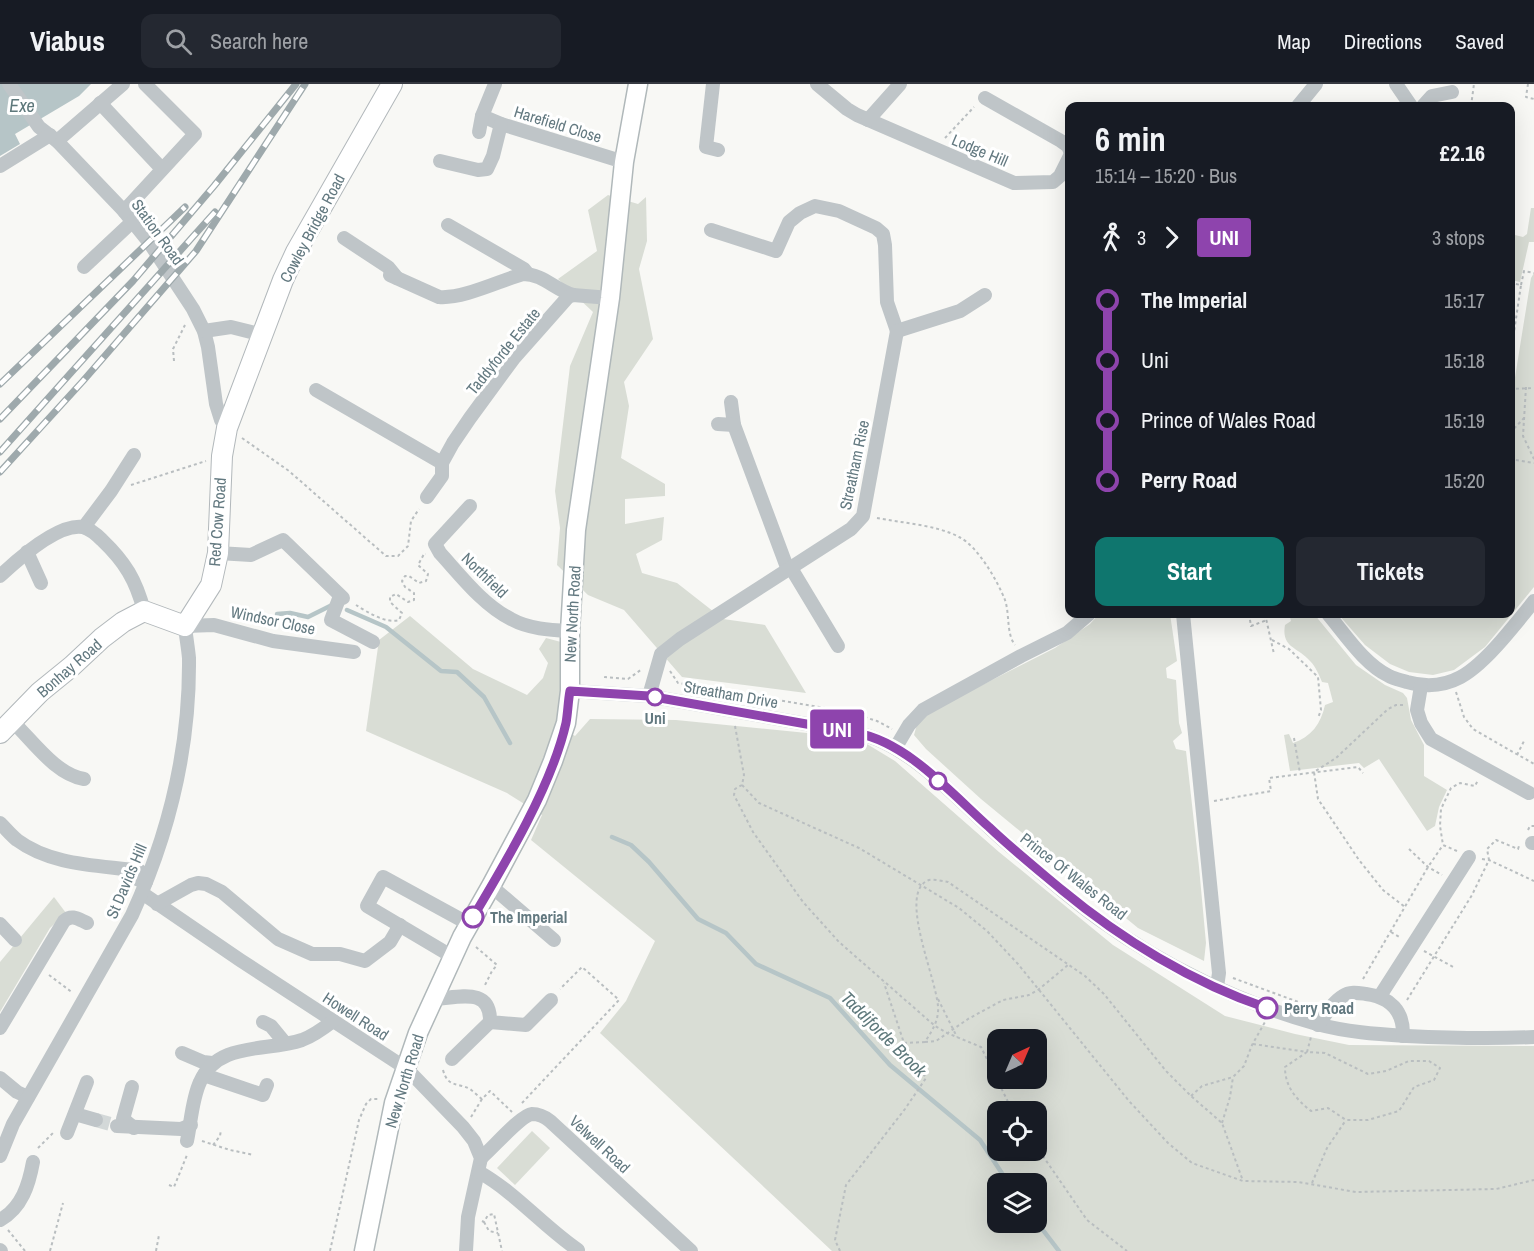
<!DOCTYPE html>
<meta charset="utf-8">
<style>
body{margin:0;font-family:"Archivo Narrow",sans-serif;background:#242831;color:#f1f3f6;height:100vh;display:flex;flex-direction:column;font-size:22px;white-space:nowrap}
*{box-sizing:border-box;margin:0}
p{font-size:20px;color:#9ea1a6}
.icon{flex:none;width:33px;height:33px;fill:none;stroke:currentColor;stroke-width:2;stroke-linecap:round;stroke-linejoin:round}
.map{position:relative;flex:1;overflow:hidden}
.sheet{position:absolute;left:1065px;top:18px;width:450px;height:516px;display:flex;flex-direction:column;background:#171b24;border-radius:12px;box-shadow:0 6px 24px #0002}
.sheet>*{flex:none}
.badge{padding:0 12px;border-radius:4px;font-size:21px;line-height:39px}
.needle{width:39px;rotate:44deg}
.controls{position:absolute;left:987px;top:945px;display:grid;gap:12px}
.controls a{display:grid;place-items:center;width:60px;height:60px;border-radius:12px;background:#171b24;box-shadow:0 6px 24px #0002;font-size:30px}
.map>.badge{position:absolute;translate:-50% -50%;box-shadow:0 0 0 3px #fff}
.legs{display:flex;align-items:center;gap:9px;height:66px;padding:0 30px;font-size:20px}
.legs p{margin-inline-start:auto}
.headline{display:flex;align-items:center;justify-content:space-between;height:102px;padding:0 30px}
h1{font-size:33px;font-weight:800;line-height:45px}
.cta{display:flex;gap:12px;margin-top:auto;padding:12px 30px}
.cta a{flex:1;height:69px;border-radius:12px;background:#0f766e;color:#fff;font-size:24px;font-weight:800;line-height:69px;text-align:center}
.cta a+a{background:#242831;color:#f1f3f6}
ul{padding:0 30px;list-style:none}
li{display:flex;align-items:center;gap:21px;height:60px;font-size:22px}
li i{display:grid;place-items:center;width:9px;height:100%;margin:0 8px;background:currentColor}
li i::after{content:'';width:15px;height:15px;margin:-8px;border:4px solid;border-radius:50%;background:#171b24}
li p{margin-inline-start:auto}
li:first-child i{background:linear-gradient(#0000 50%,currentColor 0)}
li:last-child i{background:linear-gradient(currentColor 50%,#0000 0)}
header{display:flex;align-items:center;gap:36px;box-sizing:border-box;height:84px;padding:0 30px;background:#171b24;border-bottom:2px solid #363941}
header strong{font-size:28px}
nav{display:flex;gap:33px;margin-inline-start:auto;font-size:21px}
.search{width:420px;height:54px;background:#242831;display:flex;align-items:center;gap:15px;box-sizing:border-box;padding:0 21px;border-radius:12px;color:#9ea1a6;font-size:22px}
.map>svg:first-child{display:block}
.green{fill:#d9ddd5;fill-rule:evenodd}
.water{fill:#b6c5c7}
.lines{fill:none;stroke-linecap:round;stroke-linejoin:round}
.stream{stroke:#b6c5c7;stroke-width:4.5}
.minor-tunnel{stroke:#d3d8d8;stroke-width:14;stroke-dasharray:14 7;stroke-linecap:butt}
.major-casing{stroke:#b0b8ba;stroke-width:21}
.highway-casing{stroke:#b2b8bb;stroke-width:22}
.path{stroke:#b9bec0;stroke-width:2;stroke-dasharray:3 3;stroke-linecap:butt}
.minor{stroke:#bfc5c8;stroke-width:14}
.major{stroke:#fff;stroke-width:18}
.highway{stroke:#fff;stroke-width:20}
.rail-casing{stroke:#9ea9ac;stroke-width:7}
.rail{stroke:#fff;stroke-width:4.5;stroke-dasharray:14;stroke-linecap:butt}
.line-1-casing{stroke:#fff;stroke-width:14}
.line-1{stroke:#8e44ad;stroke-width:9}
.stop-1-dot{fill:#fff;stroke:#8e44ad;stroke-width:3}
.labels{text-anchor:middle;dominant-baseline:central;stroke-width:6;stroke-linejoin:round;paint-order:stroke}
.street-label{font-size:16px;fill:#637980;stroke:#fff}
.stop-label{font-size:16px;font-weight:bold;fill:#637980;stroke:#fff;text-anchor:start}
.water-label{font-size:18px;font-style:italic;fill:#5e787b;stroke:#fff}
</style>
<header>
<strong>Viabus</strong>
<div class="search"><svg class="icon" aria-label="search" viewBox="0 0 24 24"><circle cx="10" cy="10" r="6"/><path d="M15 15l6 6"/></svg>Search here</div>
<nav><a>Map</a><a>Directions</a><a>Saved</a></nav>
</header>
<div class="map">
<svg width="1534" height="1167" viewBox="0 0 1534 1167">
<rect width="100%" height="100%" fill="#f8f8f5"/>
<g class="green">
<polygon points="608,111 638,120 646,113 647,157 639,185 653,255 624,298 629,322 621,374 665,400 665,412 625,415 625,440 664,433 662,456 636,470 642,489 677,499 723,535 765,541 806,609 682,593 624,526 588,511 557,481 560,444 555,407 570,282 593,228 558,195 597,167 588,126"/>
<polygon points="1531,124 1534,124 1534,158 1529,158 1520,198 1511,196 1511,150 1523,153 1527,150"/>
<polygon points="1534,189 1534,503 1485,563 1454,586 1433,591 1409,588 1390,580 1365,561 1338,530 1510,530 1511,307 1513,306 1531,194"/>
<polygon points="1099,530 1170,530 1177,577 1166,584 1167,594 1176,596 1179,639 1182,649 1173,657 1176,665 1186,667 1199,783 1206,859 1204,877 1138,844 981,715 926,665 914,651 919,633 1055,564 1090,540"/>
<path d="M1289,530H1314L1356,581L1385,601L1403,609L1407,614L1411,636L1424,661V692L1447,706L1439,723L1435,742L1427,747L1379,675L1364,684L1359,679L1290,687L1284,651L1289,650L1293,659C1311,653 1321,640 1325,621L1333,618L1328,599L1322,598C1319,591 1316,583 1310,577C1298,563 1281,564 1285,541L1291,537Z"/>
<path d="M410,532L473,585L527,611L543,594L548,579L539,565L546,554L561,558L565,577L557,640L575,652L590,635L676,636L857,654L895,677L999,768L1113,861L1225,932L1295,950L1349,961L1534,962V1167H832L600,949L626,917L655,857L531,756L542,731L507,709L366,647L379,556ZM998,956H1036V994H998ZM998,1028H1036V1066H998ZM998,1100H1036V1138H998Z"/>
<polygon points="54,813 66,829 50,844 0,928 0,878"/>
<polygon points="532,1047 550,1064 515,1101 497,1084"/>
</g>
<polygon class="water" points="0,0 91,0 79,12 15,50 20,60 0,72"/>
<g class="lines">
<g class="stream">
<polyline points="347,526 386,543 441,587 457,588 484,613 510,659"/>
<polyline points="277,530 290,529 308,533 332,521"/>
<polyline points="612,753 631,761 649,778 698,835 726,849 756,880 830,914 890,981 980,1056 1009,1100"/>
<polyline points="1036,1137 1059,1167"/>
</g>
<polyline class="minor-tunnel" points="96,1036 117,1042"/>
<g class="major-casing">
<polyline id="major" points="364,1167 394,1019 418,949 462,853 491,802 537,716 553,677 566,639 570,607 570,547 576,446 610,214 624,78 638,0"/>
</g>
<g class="highway-casing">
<polyline id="highway" points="0,649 40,608 72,582 102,554 123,538 144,527 185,542 211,501 218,469 222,372 227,344 283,196 296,168 392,0"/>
</g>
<g class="path">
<polyline points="1528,0 1526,13 1534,15"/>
<polyline points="1471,22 1474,0"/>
<polyline points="945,54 974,23"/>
<polyline points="1510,199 1521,201 1510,275"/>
<polyline points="1521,201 1524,187 1534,189"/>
<polyline points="174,277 173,265 185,241"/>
<polyline points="1526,303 1523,352 1534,375"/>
<polyline points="1510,305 1534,304"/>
<polyline points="1510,349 1524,334"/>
<polyline points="242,354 289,387 386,472 398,472 408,462 411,437 419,425"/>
<polyline points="1510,375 1534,379"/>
<polyline points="131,401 206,377"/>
<path d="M877,434C902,439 937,441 959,453C978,462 998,498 1005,516C1010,531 1006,549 1015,561"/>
<path d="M356,521C367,528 386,540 399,536L402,529L390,518V513L396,510L408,518L414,516V509L405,503L402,497L405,492H409L419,499L426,497L428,490L418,481L424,470H426"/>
<polyline points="1249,530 1251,542 1267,536"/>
<polyline points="1265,530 1274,570"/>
<polyline points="1272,556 1289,565 1318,593 1321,626 1318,634"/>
<polyline points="670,587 678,599 848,628 877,637 892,645"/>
<polyline points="605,594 605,593 628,595 642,585"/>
<polyline points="1456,608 1464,633 1473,645 1534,680"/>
<polyline points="1403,621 1396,621 1388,625 1336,674 1314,688 1318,715 1359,776 1383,806 1405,823"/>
<polyline points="735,642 744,691 742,701"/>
<polyline points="1294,654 1300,689"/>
<polyline points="1517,671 1524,657"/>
<polyline points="742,701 759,719 859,764 959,824 987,847 1018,880 1129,1017 1168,1059 1192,1079 1243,1097 1298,1098 1356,1108 1496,1105 1534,1096"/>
<polyline points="742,701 735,705 734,711 753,748 803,818 839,858 935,942 947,949 981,963 1013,1028"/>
<polyline points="1214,717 1271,707 1269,694 1358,683 1363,689"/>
<polyline points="1528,746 1530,742 1534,742"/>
<polyline points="1409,765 1428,783 1442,791"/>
<polyline points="1457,767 1443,761 1440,742 1441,725 1451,704 1460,699 1475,702 1478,696"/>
<polyline points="1482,775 1489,776 1534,797"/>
<polyline points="1391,848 1401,854"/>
<polyline points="476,863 497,881 492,887 484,903"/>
<polyline points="1424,867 1455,884"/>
<polyline points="49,891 73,909"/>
<polyline points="1233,894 1301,919"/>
<polyline points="1363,895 1428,783 1443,761"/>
<polyline points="938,915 957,953"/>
<polyline points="1407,916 1472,811 1489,776 1487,765 1496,756 1518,765 1519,762"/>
<polyline points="925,958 936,957 968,935 1003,916 1029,911 1038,906 1068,881"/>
<path d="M904,959L925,958C931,948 937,940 938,928C941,903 895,808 929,796C934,795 942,797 948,798L1085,892L1104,910L1166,987L1191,1012L1222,1039L1243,1097"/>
<polyline points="1253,960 1307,968"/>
<path d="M1307,968L1285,983C1285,1003 1296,1015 1311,1027L1328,1024L1346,1036H1368L1399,1027L1414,1003L1434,996L1440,984L1429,977H1409L1386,987L1368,990L1325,969L1307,968L1311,953"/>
<path d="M443,986C448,1004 457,998 470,1005C474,1008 478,1012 482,1015L490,1007L512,1028"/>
<polyline points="1191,1012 1202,1002 1233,993 1244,982 1252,961 1265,938"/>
<polyline points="522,1019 619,916 582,883 560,905"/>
<polyline points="471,1033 482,1015"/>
<polyline points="1222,1039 1230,1013 1233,993"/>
<polyline points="202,1057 230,1066 254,1071"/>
<polyline points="213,1061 220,1052 221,1046"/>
<polyline points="1036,1062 1087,1136 1127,1167"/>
<polyline points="38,1064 53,1049"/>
<polyline points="1312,1099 1327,1064 1346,1036"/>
<polyline points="169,1101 174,1103 187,1071"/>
<polyline points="482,1137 484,1138 488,1131 494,1130 502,1167"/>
<polyline points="484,1138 489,1147 498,1149"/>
<polyline points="8,1146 25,1167"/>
<polyline points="50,1167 63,1119"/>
<polyline points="156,1167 159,1151"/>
<polyline points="330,1167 359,1036 366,1020 371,1015 380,1015"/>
<polyline points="840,1167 835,1156 846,1101 905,1025 926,994 904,959 884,899"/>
</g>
<g class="minor">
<polyline points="9,0 39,43 57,57 124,127 149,158 193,225 204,247 208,263 216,320 221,336 227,344"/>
<polyline points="495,0 482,32 501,40 624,78"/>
<polyline points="713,0 706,63 718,66"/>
<polyline points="817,0 847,25 857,31 1014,99 1053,98 1060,92 1070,72"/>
<polyline points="1396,0 1411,22"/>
<polyline points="985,14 1061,57 1068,62 1070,67"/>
<polyline points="100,19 162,85"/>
<polyline points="1298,22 1316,0"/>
<polyline points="1423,22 1432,12 1452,8"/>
<polyline points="868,36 900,0"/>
<polyline points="479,48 482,32"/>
<polyline points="57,57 123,0"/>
<polyline points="440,77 478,86 487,85 493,72 501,40"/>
<polyline points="0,82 50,51"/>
<polyline points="124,127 195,50 145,0"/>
<polyline points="448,141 524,185 528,190"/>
<polyline points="711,146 776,167 789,138 800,129 815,122 839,127 876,144 883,150 885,161 887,218 897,247"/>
<polyline points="344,154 388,183 397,194"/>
<polyline points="84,183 133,137"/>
<path d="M390,191L439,213C463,215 499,197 523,190C543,190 554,205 573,211"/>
<polyline points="204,247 231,243 263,251"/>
<polyline points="897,247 960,227 985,211"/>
<polyline points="316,306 442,379"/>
<polyline points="731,318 734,341 788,486"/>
<polyline points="718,340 734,341"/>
<polyline points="427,413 442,392 442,379 453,359 470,334 514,274 568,213 573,211 610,214"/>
<path d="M470,422L435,460L440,469C461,492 483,521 511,535C529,545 550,546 570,547"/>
<polyline points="84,443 111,407 134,371"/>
<polyline points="27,468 41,499"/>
<polyline points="218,469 251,471 283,456 343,514"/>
<polyline points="791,484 838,562"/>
<path d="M0,492C17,476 58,439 83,443C90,445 97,451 102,456C125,478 136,496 144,527"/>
<polyline points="340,512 331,536 373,558"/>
<polyline points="1183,530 1219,889 1217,903"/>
<path d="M1328,530C1345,550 1364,580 1389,592C1394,595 1401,596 1407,598C1450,610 1475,587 1502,556C1513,543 1524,530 1534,517"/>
<polyline points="1421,602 1417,626 1421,639 1431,655 1529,709"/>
<path d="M570,607L649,612L857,649C912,660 963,722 1005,758C1036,784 1067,813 1100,836C1164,882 1240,919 1317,940C1346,948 1377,950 1407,952C1449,954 1491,955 1534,953"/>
<polyline points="649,612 661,570 680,555 851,445 863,432 897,247"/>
<path d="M12,637C33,657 55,690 84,695"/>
<polyline points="896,663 909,641 923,626 1021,572 1067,549 1089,530"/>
<path d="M0,739C6,745 11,751 17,756C52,782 99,781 140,787L137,795L146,798"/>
<polyline points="1532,759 1534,759"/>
<polyline points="491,802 554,856"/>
<polyline points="142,809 240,876 407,985 463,1043 474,1057 481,1074 468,1133 466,1167"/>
<polyline points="157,820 191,801 198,799 206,800 222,808 278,855 312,870 340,870 365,877 390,858 400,841"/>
<polyline points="0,840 15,856"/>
<polyline points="453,873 367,822 383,793 469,840"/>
<polyline points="1380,912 1469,773"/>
<path d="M433,915C458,914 491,902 490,938L526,941L551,916"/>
<polyline points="263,938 271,942 285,959"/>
<path d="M1318,941C1325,931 1333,918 1343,912C1350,907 1359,909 1366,910C1390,913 1404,927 1403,952"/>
<path d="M0,944L64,837C72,830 78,835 87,839"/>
<polyline points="182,969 203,978 212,979"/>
<polyline points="452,975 490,938"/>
<polyline points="204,991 263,1011 267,1001"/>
<polyline points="0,994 17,1008 28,1013"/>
<polyline points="132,1003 123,1035 134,1044"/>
<polyline points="75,1030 96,1036"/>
<polyline points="117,1042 181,1045 191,1041"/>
<polyline points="67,1049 87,998"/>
<path d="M187,1057C191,1038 192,1015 200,998C218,957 266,968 302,956C313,952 324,944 333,937"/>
<path d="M0,1072L13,1040L132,831C169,750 190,663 189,574C188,563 186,553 185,542L214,541L273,557L354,568"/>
<path d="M481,1074C492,1065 521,1031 532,1030C539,1030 545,1033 550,1037L691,1167"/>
<path d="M479,1088C516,1109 543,1142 578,1166"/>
<path d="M0,1136C22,1124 29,1100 33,1078"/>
<polyline points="0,1166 1,1167"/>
</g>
<use href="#major" class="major"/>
<use href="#highway" class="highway"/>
<g class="rail-casing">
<g id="rail">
<polyline points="0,300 185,123"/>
<polyline points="0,335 133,197 214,102 296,0"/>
<polyline points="0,368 215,128"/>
<polyline points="0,388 83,297 196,167 305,0"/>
</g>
</g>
<use href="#rail" class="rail"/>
</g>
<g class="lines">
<g class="line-1-casing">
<path id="line-1" d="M473,833C506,778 552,701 566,639C568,628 568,617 570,607L649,612L857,649C908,659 951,709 989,743C1012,765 1037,785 1062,806C1121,855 1193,899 1267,924"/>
</g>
<use href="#line-1" class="line-1"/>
</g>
<g class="stop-1-dot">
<circle cx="655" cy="613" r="8"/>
<circle cx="938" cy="697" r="8"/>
<circle cx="473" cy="833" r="10"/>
<circle cx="1267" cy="924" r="10"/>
</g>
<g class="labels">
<g class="street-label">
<text transform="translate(558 40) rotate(17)">Harefield Close</text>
<text transform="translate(980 66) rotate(23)">Lodge Hill</text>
<text transform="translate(312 144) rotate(-62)">Cowley Bridge Road</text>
<text transform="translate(158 148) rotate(54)">Station Road</text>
<text transform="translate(503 267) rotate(-51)">Taddyforde Estate</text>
<text transform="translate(854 381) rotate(-78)">Streatham Rise</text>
<text transform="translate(217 438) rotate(-86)">Red Cow Road</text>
<text transform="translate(485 491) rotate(44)">Northfield</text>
<text transform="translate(572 530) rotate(-87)">New North Road</text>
<text transform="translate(273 536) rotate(12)">Windsor Close</text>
<text transform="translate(69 584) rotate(-41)">Bonhay Road</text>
<text transform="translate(731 610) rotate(10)">Streatham Drive</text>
<text transform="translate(1074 792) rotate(38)">Prince Of Wales Road</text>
<text transform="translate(126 797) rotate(-67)">St Davids Hill</text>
<text transform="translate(356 932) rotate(33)">Howell Road</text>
<text transform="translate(404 997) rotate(-73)">New North Road</text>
<text transform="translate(600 1060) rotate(43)">Velwell Road</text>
</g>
<g class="stop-label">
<text x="655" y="634" text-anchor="middle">Uni</text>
<text x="490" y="833">The Imperial</text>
<text x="1284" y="924">Perry Road</text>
</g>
<g class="water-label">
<text x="22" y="21">Exe</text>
<text transform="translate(884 950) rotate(45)">Taddiforde Brook</text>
</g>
</g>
</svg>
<div class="controls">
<a><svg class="needle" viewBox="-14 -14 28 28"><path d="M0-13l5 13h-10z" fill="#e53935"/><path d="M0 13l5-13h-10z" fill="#9ea1a6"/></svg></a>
<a><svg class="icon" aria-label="locate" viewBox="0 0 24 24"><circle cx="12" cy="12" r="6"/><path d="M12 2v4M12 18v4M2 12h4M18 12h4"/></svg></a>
<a><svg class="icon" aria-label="layers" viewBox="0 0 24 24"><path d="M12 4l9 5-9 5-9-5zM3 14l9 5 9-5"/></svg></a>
</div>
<b class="badge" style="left:837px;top:645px;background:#8e44ad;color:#fff">UNI</b>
<section class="sheet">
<div class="headline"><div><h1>6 min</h1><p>15:14 – 15:20 · Bus</p></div><b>£2.16</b></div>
<div class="legs"><svg class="icon" aria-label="walk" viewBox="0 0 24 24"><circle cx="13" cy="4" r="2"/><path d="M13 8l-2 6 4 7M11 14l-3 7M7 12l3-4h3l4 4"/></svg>3<svg class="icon" aria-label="forward" viewBox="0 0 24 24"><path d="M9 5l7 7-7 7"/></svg><b class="badge" style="background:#8e44ad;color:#fff">UNI</b><p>3 stops</p></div>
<ul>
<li><i style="color:#8e44ad"></i><b>The Imperial</b><p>15:17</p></li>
<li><i style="color:#8e44ad"></i><span>Uni</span><p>15:18</p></li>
<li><i style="color:#8e44ad"></i><span>Prince of Wales Road</span><p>15:19</p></li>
<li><i style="color:#8e44ad"></i><b>Perry Road</b><p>15:20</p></li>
</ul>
<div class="cta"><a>Start</a><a>Tickets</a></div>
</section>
</div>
